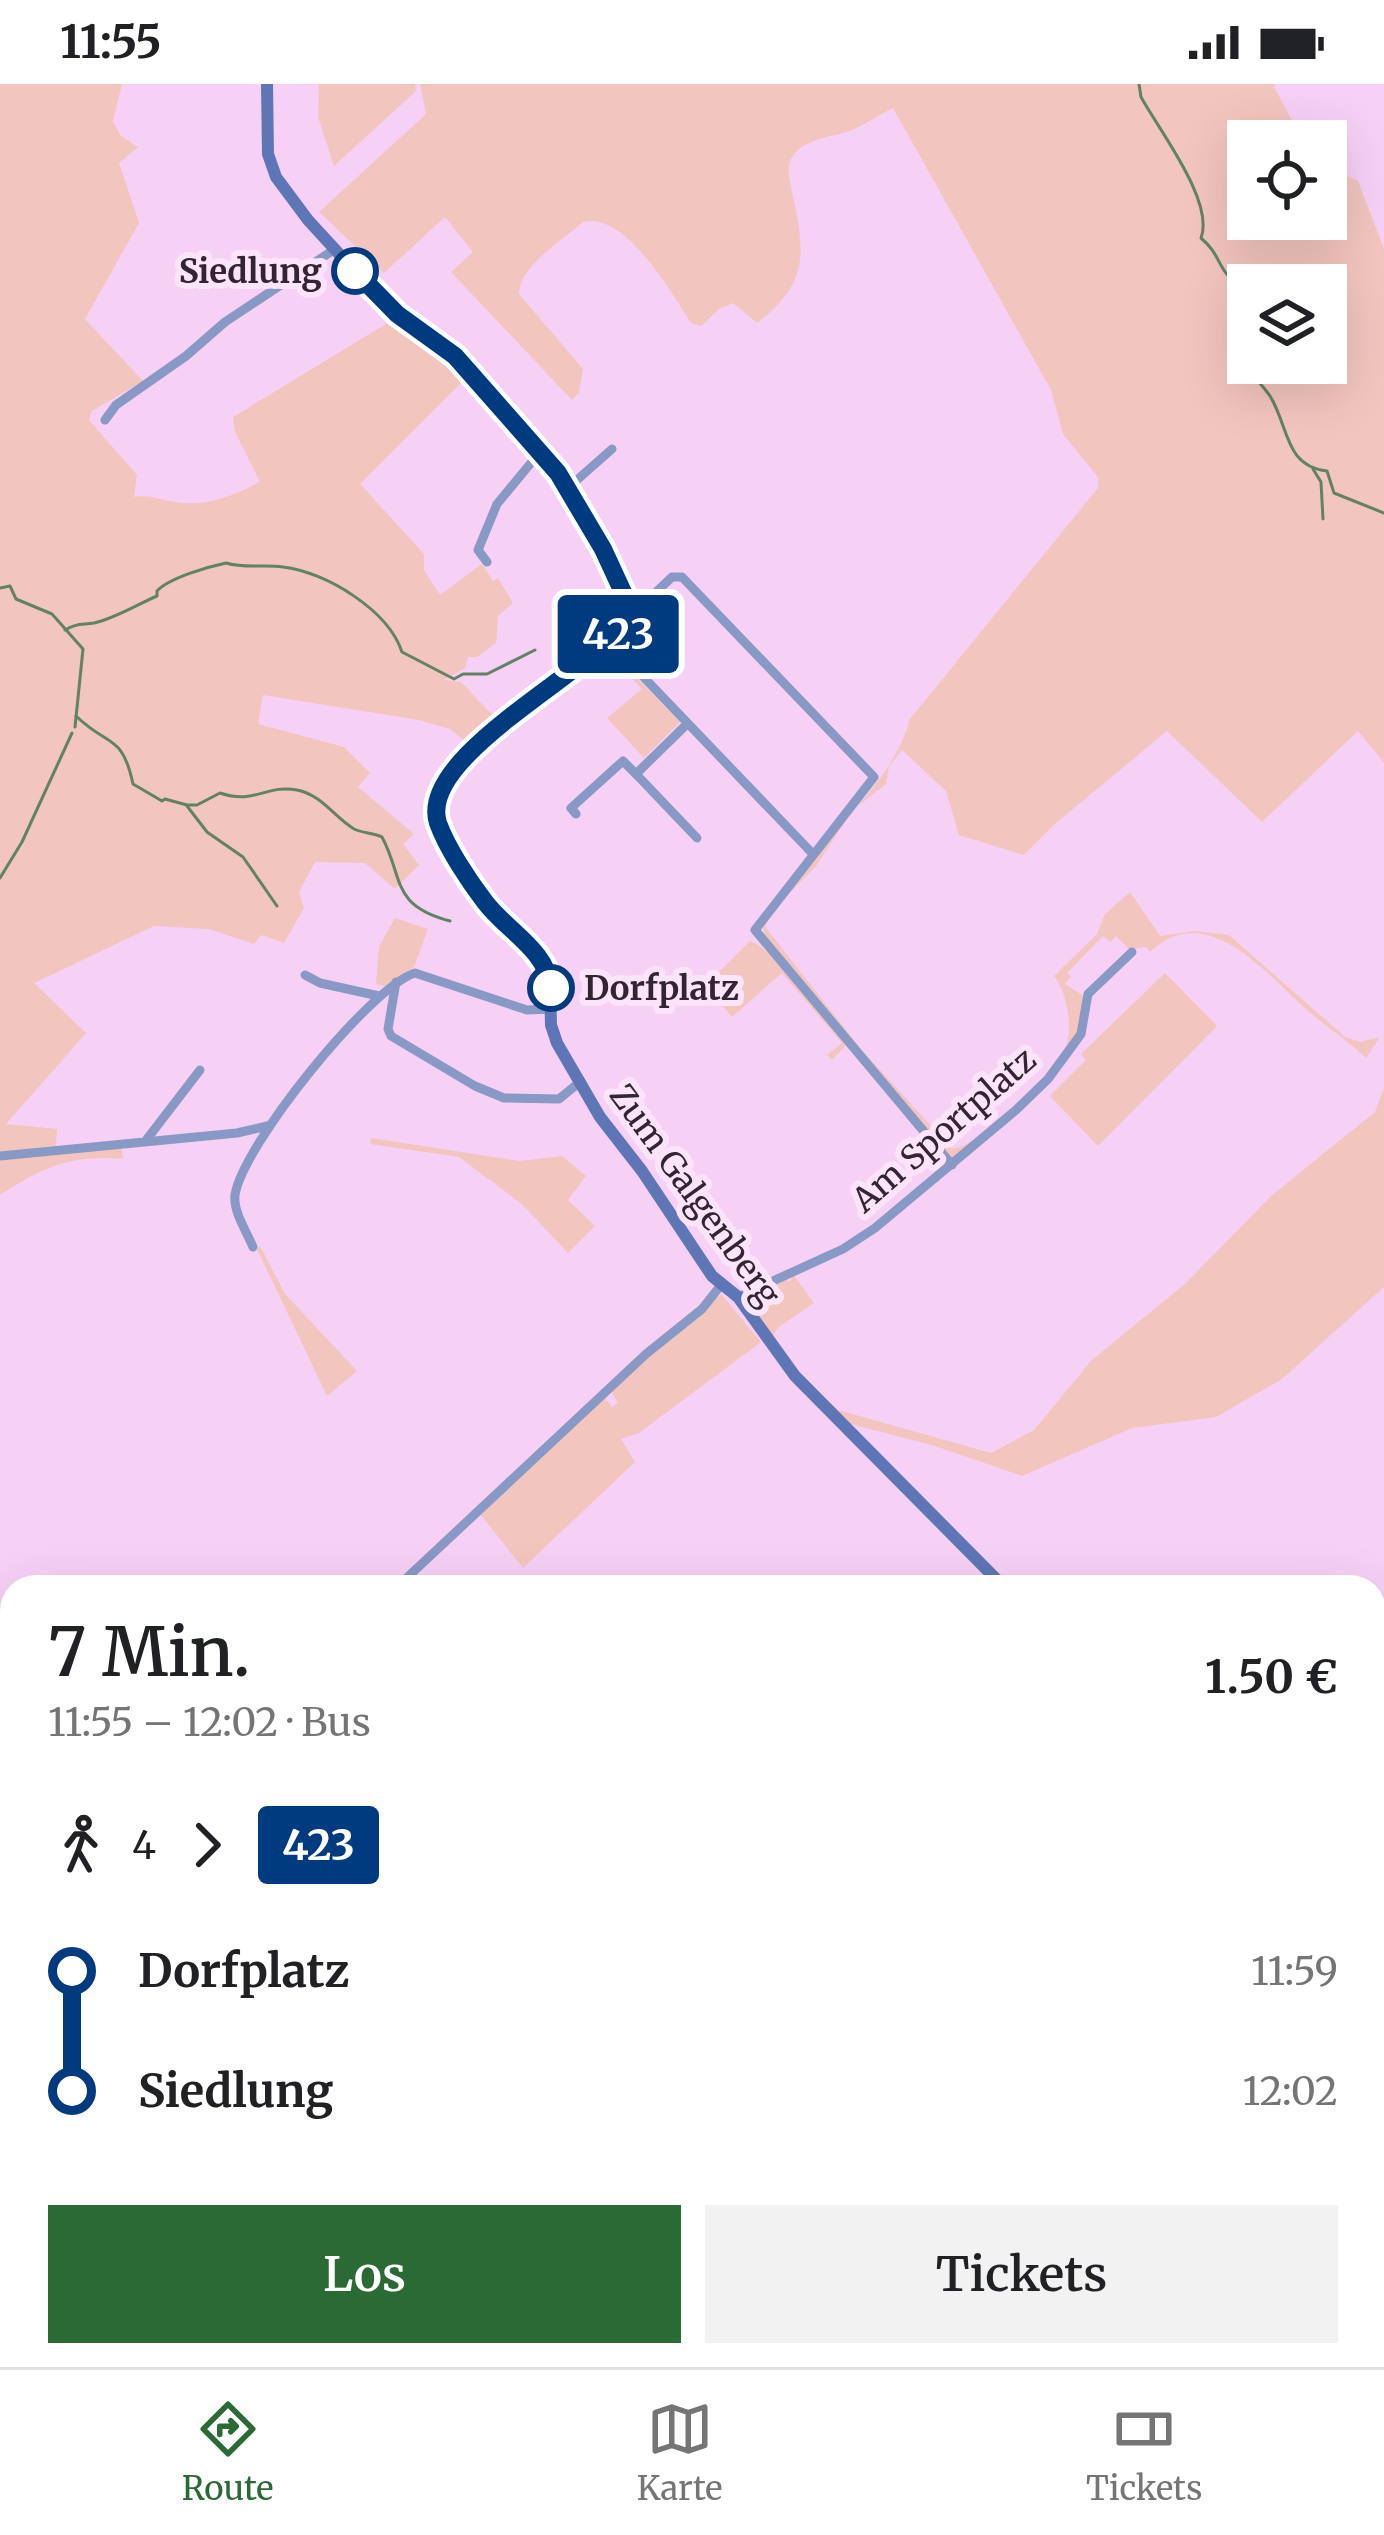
<!DOCTYPE html>
<html lang="de">
<meta charset="utf-8">
<style>
body{margin:0;font-family:Merriweather,serif;background:#f2f2f2;color:#202124;height:100vh;display:flex;flex-direction:column;font-size:45px;white-space:nowrap}
*{box-sizing:border-box;margin:0}
p{font-size:39px;color:#757577}
.icon{flex:none;width:66px;height:66px;fill:none;stroke:currentColor;stroke-width:2;stroke-linecap:round;stroke-linejoin:round}
.map{position:relative;flex:1;overflow:hidden}
.panel{position:absolute;left:0px;top:1491px;width:1386px;height:792px;display:flex;flex-direction:column;background:#fff;border-radius:36px 36px 0 0;box-shadow:0 12px 48px #0002}
.panel>*{flex:none}
.badge{padding:0 24px;border-radius:9px;font-size:42px;line-height:78px}
.controls{position:absolute;left:1227px;top:36px;display:grid;gap:24px}
.controls a{display:grid;place-items:center;width:120px;height:120px;border-radius:0px;background:#fff;box-shadow:0 12px 48px #0002;font-size:60px}
.map>.badge{position:absolute;translate:-50% -50%;box-shadow:0 0 0 6px #fff}
.legs{display:flex;align-items:center;gap:18px;height:132px;padding:0 48px;font-size:39px}
.legs p{margin-inline-start:auto}
.headline{display:flex;align-items:center;justify-content:space-between;height:204px;padding:0 48px}
h1{font-size:66px;font-weight:600;line-height:90px}
.button{display:flex;gap:24px;margin-top:auto;padding:24px 48px}
.button a{flex:1;height:138px;border-radius:0px;background:#2a6b35;color:#fff;font-size:48px;font-weight:600;line-height:138px;text-align:center}
.button a+a{background:#f2f2f2;color:#202124}
ul{padding:0 48px;list-style:none}
li{display:flex;align-items:center;gap:42px;height:120px;font-size:45px}
li i{display:grid;place-items:center;width:18px;height:100%;margin:0 15px;background:currentColor}
li i::after{content:'';width:30px;height:30px;margin:-15px;border:9px solid;border-radius:50%;background:#fff}
li p{margin-inline-start:auto}
li:first-child i{background:linear-gradient(#0000 50%,currentColor 0)}
li:last-child i{background:linear-gradient(currentColor 50%,#0000 0)}
.status{display:flex;justify-content:space-between;align-items:center;height:84px;padding:0 60px;background:#fff;direction:ltr}
.status svg{height:33px;fill:currentColor}
.dock{display:flex;justify-content:space-around;align-items:center;height:168px;border-top:3px solid #e0e0e0;background:#fff;font-size:33px;color:#757577}
.dock a{display:grid;justify-items:center;gap:6px}
.dock .on{color:#2a6b35}
.map>svg:first-child{display:block}
.green{fill:#f3c5bf;fill-rule:evenodd}
.lines{fill:none;stroke-linecap:round;stroke-linejoin:round}
.stream{stroke:#628265;stroke-width:3}
.street{stroke:#8799c4;stroke-width:9}
.secondary{stroke:#5e76b5;stroke-width:12}
.line-1-casing{stroke:#fff;stroke-width:27}
.line-1{stroke:#003b80;stroke-width:18}
.stop-1-dot{fill:#fff;stroke:#003b80;stroke-width:6}
.labels{text-anchor:middle;dominant-baseline:central;stroke-width:12;stroke-linejoin:round;paint-order:stroke}
.stop-label{font-size:33px;font-weight:bold;fill:#322432;stroke:#fbe3fa;text-anchor:end}
.street-label{font-size:33px;fill:#322432;stroke:#fbe3fa}
</style>
<div class="status"><b>11:55</b><svg viewBox="0 0 49 12"><path d="M0 12V9h3v3zM5 12V6h3v6zM10 12V3h3v9zM15 12V0h3v12zM26 1h20v11H26zM47 4h2v5h-2z"/></svg></div>
<div class="map">
<svg width="1384" height="2283" viewBox="0 0 1384 2283">
<rect width="100%" height="100%" fill="#f7d0f6"/>
<g class="green">
<path d="M0,0H122L113,37L120,51L138,63L119,79L139,139L85,235L143,297L92,327L89,336L137,391L134,413C156,410 163,418 183,419C213,421 233,411 260,398L235,348L233,333L394,235L457,281L458,290L463,287L467,293L360,400L424,470V486L440,511L482,480L493,497L498,494L513,519L498,532L496,559L477,573H468L465,584L444,596L461,598L498,637L472,663L450,645L419,636L263,611L258,640L344,663L370,689L358,703L414,750L403,760L419,781L395,805L365,779L315,778L299,808L304,824L284,859L261,851L254,860L209,845L154,842L34,899L86,949L6,1040L57,1045L56,1062L0,1068Z"/>
<polygon points="319,0 415,0 416,7 334,82 318,33"/>
<path d="M420,0H1276L1274,3L1303,57H1248V135H1326V90L1340,89L1358,97L1384,165V679L1358,647L1262,738L1167,647L1056,739L1024,771L959,751L946,707L902,666L889,682L886,700L853,726L816,782L767,832L766,844L861,965L952,1065C979,1064 1054,991 1065,965C1074,945 1067,908 1054,892L1097,850L1105,830L1130,808L1160,852L1194,847L1229,851L1345,953L1360,958L1380,953L1366,974C1348,957 1327,943 1308,927C1269,893 1208,813 1150,868L1146,863L1129,865L1116,852L1110,858L1103,852L1067,889L1071,893L1065,900L1084,912C1082,924 1082,938 1078,950C1063,994 995,1041 960,1071L951,1073L940,1063L766,858L762,839C802,766 889,712 910,635L1098,404V393L1063,350L1051,306L893,24C879,31 866,40 852,46C834,53 804,54 793,72C785,83 790,96 792,108C805,167 810,199 757,239L733,219L719,225L701,242L691,239C671,208 625,127 583,138C564,155 518,183 519,210L583,285L579,308L572,316L451,188L473,168L445,133L384,189L319,128L426,30ZM1248,201H1326V279H1248Z"/>
<polygon points="631,588 680,638 644,674 607,634 642,605 628,590"/>
<polygon points="395,834 428,845 414,883 385,902 376,900 379,863"/>
<path d="M750,857C780,868 824,934 846,961L832,976L827,971L842,959L782,889L732,933L716,915L719,888Z"/>
<polygon points="1165,889 1217,942 1098,1062 1050,1012 1086,976 1081,970"/>
<polygon points="1384,1004 1384,1203 1282,1295 1216,1333 1132,1344 1022,1392 935,1362 847,1339 778,1267 745,1216 784,1194 790,1198 793,1190 814,1219 779,1243 773,1251 798,1287 838,1326 991,1369 1034,1346 1092,1276 1186,1199 1271,1112 1375,1028"/>
<polygon points="371,1054 520,1077 562,1072 586,1092 568,1116 595,1142 568,1169 522,1120 459,1073 370,1060"/>
<path d="M121,1061L123,1075C72,1070 42,1083 0,1111V1076Z"/>
<polygon points="260,1162 285,1210 357,1287 327,1312 257,1165"/>
<polygon points="721,1210 761,1258 639,1349 621,1355 635,1378 523,1484 480,1430 605,1314 612,1323 618,1319 611,1307"/>
<polygon points="0,1883 12,1892 12,2075 0,2082"/>
<polygon points="1384,2123 1384,2283 916,2283 899,2271 1374,2271 1374,2127"/>
<polygon points="12,2147 12,2271 27,2271 0,2283 0,2178"/>
<polygon points="148,2271 515,2271 513,2283 148,2283"/>
<polygon points="699,2271 886,2271 867,2283 694,2283"/>
</g>
<g class="lines">
<g class="stream">
<path d="M1139,0L1141,13C1159,46 1215,118 1201,154C1223,173 1215,184 1242,205L1248,279"/>
<path d="M1248,279C1252,293 1262,300 1270,312C1289,342 1284,382 1327,387L1334,409L1384,429"/>
<polyline points="1313,385 1321,398 1323,435"/>
<polyline points="0,504 10,502 16,515 52,530 83,565 75,643"/>
<path d="M65,546C77,539 81,541 94,539C116,534 136,521 157,512V507C169,494 207,483 226,479C246,485 263,480 283,483C326,488 388,526 402,568L454,595L463,590H487L535,566"/>
<path d="M76,632C109,664 122,649 133,700L162,717L165,715L187,721H197L220,709C255,721 266,700 297,706C322,711 334,733 354,745C362,749 374,749 382,753C404,794 390,821 450,837"/>
<polyline points="187,722 207,748 243,773 277,822"/>
<polyline points="0,794 22,758 72,649"/>
<polyline points="82,2271 85,2283"/>
</g>
<g class="street">
<polyline points="105,336 116,321 186,272 225,238 335,165"/>
<polyline points="569,403 612,365"/>
<polyline points="487,478 478,466 497,420 540,368"/>
<polyline points="633,530 672,493 682,493 874,693 755,846 952,1081"/>
<polyline points="609,557 812,769"/>
<polyline points="686,641 636,690 697,754"/>
<polyline points="576,730 571,724 623,677 636,690"/>
<polyline points="305,891 320,899 379,912"/>
<polyline points="396,898 388,945 391,952 475,1002 504,1014 559,1015 581,997"/>
<polyline points="147,1055 200,986"/>
<polyline points="0,1072 237,1049 267,1042"/>
<path d="M253,1163C247,1148 233,1128 235,1111C242,1062 370,903 415,889L527,926L551,925"/>
<polyline points="738,1213 843,1165 875,1144 1016,1026 1048,995 1081,950 1088,910 1132,868"/>
<polyline points="397,1503 646,1270 702,1225 721,1201"/>
<polyline points="0,2088 12,2085"/>
<polyline points="0,2105 12,2113"/>
<polyline points="0,2166 12,2132"/>
<polyline points="0,2176 12,2212"/>
<polyline points="6,2283 12,2237"/>
</g>
<g class="secondary">
<polyline points="267,0 268,70 276,93 308,136 364,197 397,230 464,282 498,325 558,389 603,465 633,530 623,545 525,620 453,689 439,712 436,726 440,743 485,818 542,876 550,897 551,941 557,959 600,1033 642,1087 712,1192 738,1213 795,1292 1004,1503"/>
<polyline points="1374,1878 1384,1888"/>
</g>
</g>
<g class="lines">
<g class="line-1-casing">
<path id="line-1" d="M355,187L397,230L455,272L558,389L603,465L633,530C604,582 416,670 438,739C447,764 469,797 485,818C508,848 546,865 551,904"/>
</g>
<use href="#line-1" class="line-1"/>
</g>
<g class="stop-1-dot">
<circle cx="355" cy="187" r="21"/>
<circle cx="551" cy="904" r="21"/>
</g>
<g class="labels">
<g class="stop-label">
<text x="322" y="187">Siedlung</text>
<text x="584" y="904" text-anchor="start">Dorfplatz</text>
</g>
<g class="street-label">
<text transform="translate(944 1046) rotate(-41)">Am Sportplatz</text>
<text transform="translate(695 1111) rotate(54)">Zum Galgenberg</text>
</g>
</g>
</svg>
<div class="controls">
<a><svg class="icon" aria-label="locate" viewBox="0 0 24 24"><circle cx="12" cy="12" r="6"/><path d="M12 2v4M12 18v4M2 12h4M18 12h4"/></svg></a>
<a><svg class="icon" aria-label="layers" viewBox="0 0 24 24"><path d="M12 4l9 5-9 5-9-5zM3 14l9 5 9-5"/></svg></a>
</div>
<b class="badge" style="left:618px;top:550px;background:#003b80;color:#fff">423</b>
<section class="panel">
<div class="headline"><div><h1>7 Min.</h1><p>11:55 – 12:02 · Bus</p></div><b>1.50 €</b></div>
<div class="legs"><svg class="icon" aria-label="walk" viewBox="0 0 24 24"><circle cx="13" cy="4" r="2"/><path d="M13 8l-2 6 4 7M11 14l-3 7M7 12l3-4h3l4 4"/></svg>4<svg class="icon" aria-label="forward" viewBox="0 0 24 24"><path d="M9 5l7 7-7 7"/></svg><b class="badge" style="background:#003b80;color:#fff">423</b></div>
<ul>
<li><i style="color:#003b80"></i><b>Dorfplatz</b><p>11:59</p></li>
<li><i style="color:#003b80"></i><b>Siedlung</b><p>12:02</p></li>
</ul>
<div class="button"><a>Los</a><a>Tickets</a></div>
</section>
</div>
<nav class="dock">
<a class="on"><svg class="icon" aria-label="directions" viewBox="0 0 24 24"><path d="M12 3l9 9-9 9-9-9zM9 14v-3h6M13 9l2 2-2 2"/></svg>Route</a>
<a><svg class="icon" aria-label="map" viewBox="0 0 24 24"><path d="M3 6l6-2 6 2 6-2v14l-6 2-6-2-6 2zM9 4v14M15 6v14"/></svg>Karte</a>
<a><svg class="icon" aria-label="tickets" viewBox="0 0 24 24"><path d="M3 7h18v10H3zM15 7v10"/></svg>Tickets</a>
</nav>
